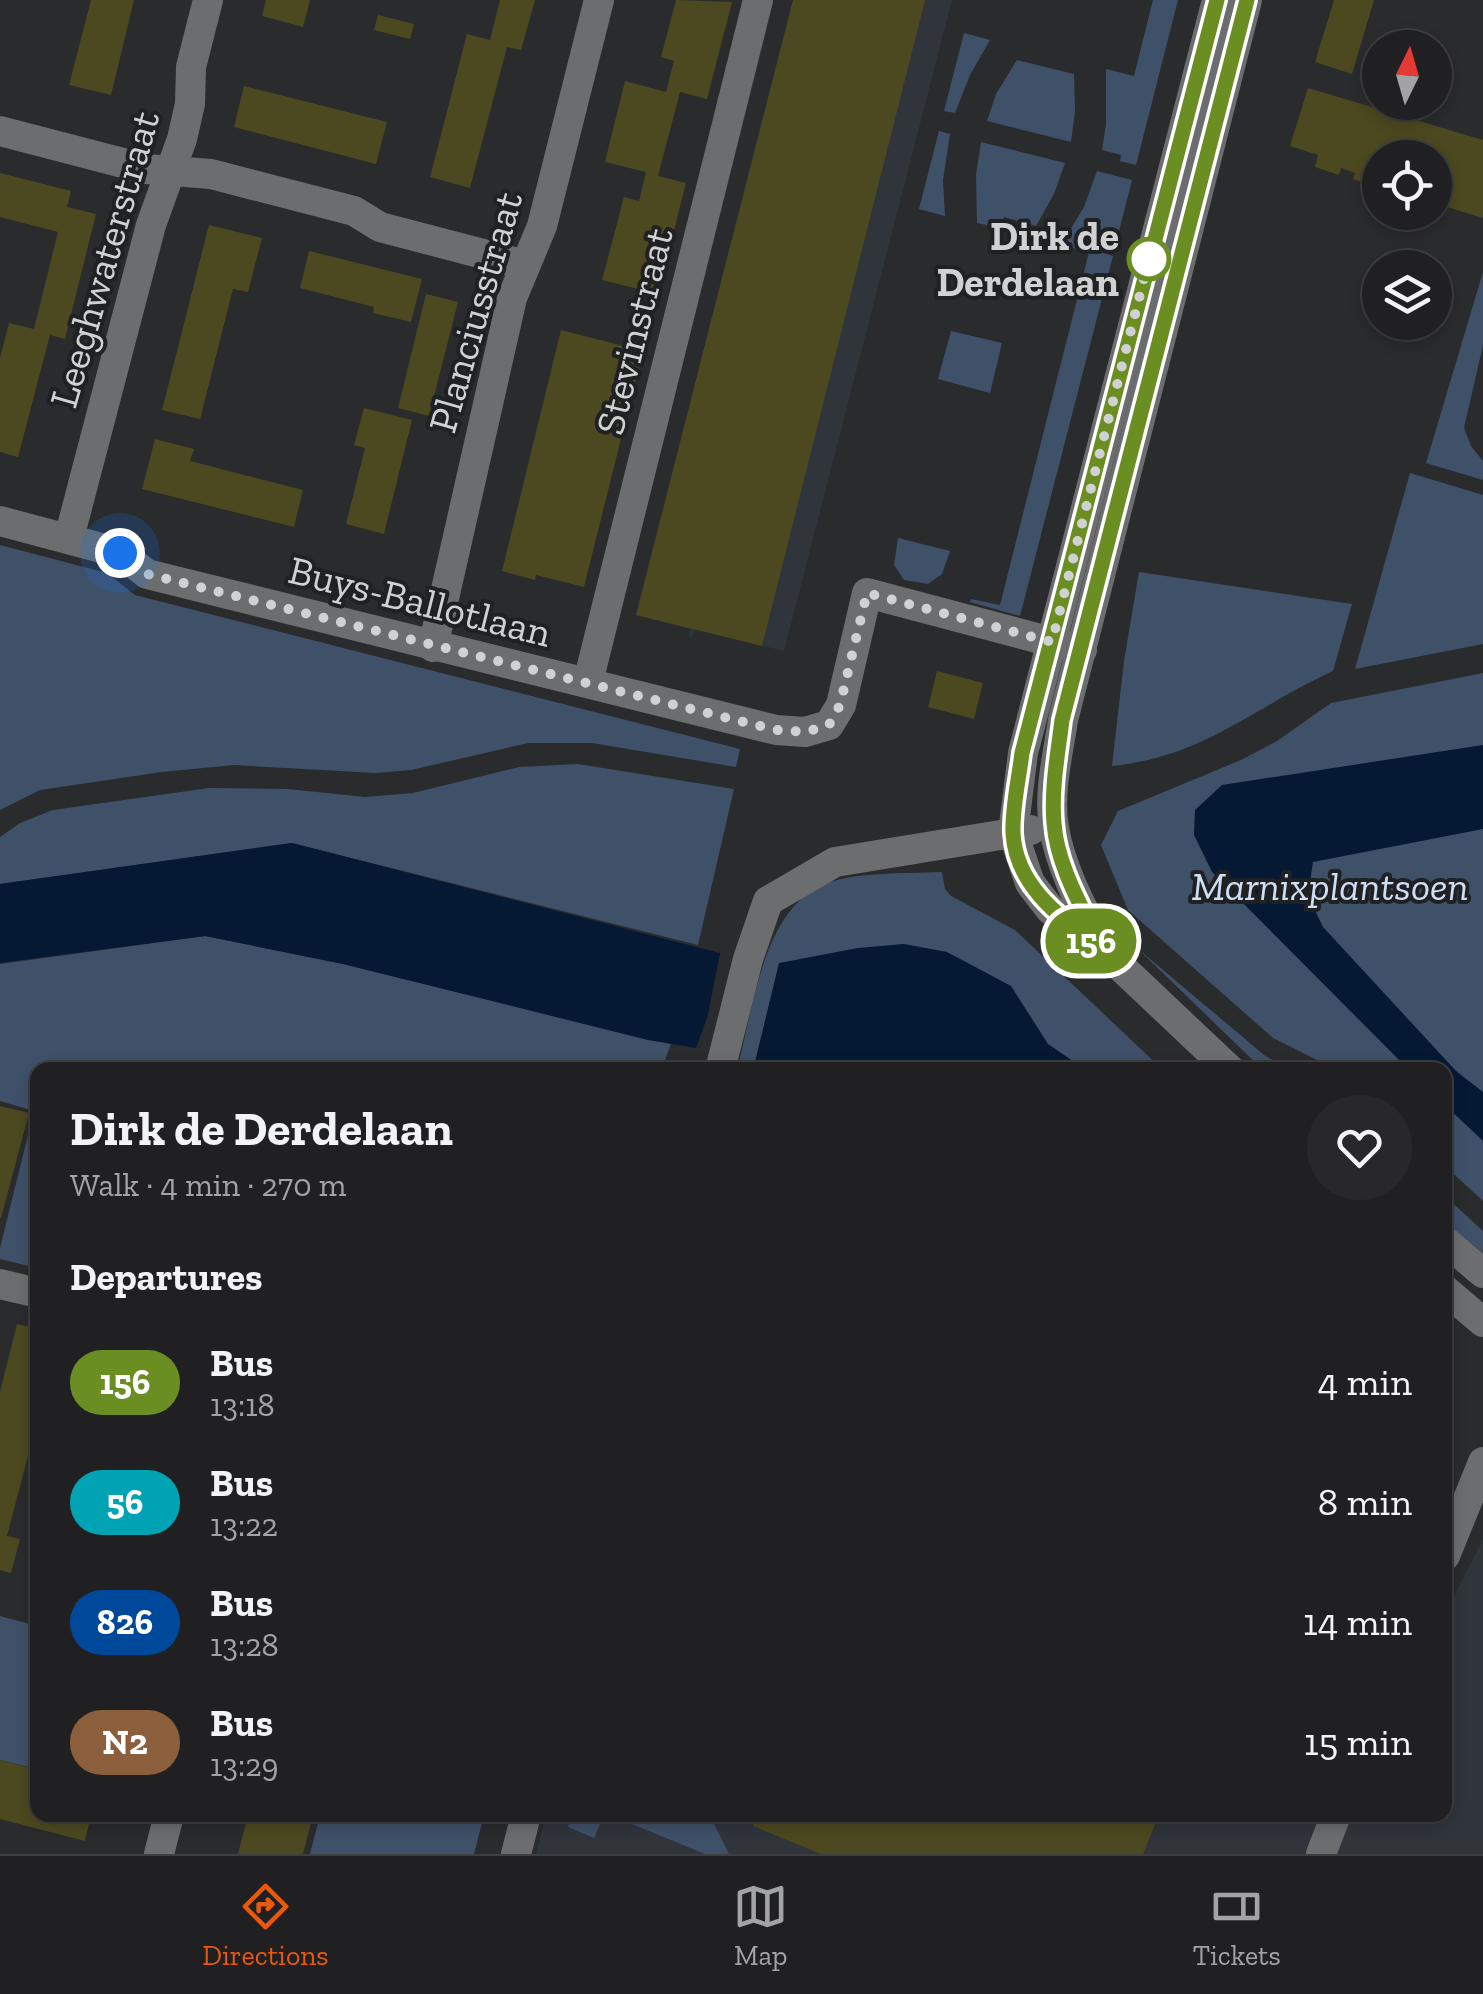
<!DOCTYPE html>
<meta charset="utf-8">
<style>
body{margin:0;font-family:"Zilla Slab",serif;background:#28282a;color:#f1f3f6;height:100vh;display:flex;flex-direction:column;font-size:38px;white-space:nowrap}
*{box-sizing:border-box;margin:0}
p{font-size:32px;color:#a2a3a5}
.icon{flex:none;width:55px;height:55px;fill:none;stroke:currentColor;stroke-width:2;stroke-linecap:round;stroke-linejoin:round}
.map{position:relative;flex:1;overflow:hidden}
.panel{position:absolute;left:30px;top:1062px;width:1422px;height:760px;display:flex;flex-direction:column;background:#202022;border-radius:20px;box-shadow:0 5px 15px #0003,0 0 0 2px #3d3e40}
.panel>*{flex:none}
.badge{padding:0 20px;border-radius:32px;font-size:35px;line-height:65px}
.needle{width:65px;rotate:5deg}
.buttons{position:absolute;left:1362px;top:30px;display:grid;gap:20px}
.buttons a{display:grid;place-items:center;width:90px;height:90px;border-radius:50%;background:#202022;box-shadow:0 5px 15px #0003,0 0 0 2px #3d3e40;font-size:50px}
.you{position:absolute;width:50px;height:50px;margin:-25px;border:8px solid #fff;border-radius:50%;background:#1a73e8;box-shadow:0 0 0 15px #1a73e833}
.map>.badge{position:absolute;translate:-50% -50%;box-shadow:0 0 0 5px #fff}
h2{padding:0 40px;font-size:38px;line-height:90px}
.round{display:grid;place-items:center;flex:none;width:105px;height:105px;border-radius:52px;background:#28282a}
.summary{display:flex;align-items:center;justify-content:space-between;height:170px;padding:0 40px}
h1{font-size:48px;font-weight:700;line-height:75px}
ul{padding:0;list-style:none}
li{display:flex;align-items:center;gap:30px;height:120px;padding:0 40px}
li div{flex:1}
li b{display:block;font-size:38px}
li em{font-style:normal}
li .badge{min-width:110px;font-weight:700;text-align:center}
.tabs{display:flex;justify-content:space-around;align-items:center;height:140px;border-top:2px solid #3d3e40;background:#202022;font-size:28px;color:#a2a3a5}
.tabs a{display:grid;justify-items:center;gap:5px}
.tabs .current{color:#ea580c}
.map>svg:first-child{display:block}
.built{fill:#30353c}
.green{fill:#3f5169}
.water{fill:#051935}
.building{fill:#4c4920}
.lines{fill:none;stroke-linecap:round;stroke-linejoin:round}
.minor{stroke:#6b6d6f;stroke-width:30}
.line-casing{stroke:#fff;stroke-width:22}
.line{stroke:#6b8e23;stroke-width:15}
.walk{stroke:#d0d1d2;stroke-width:10;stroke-dasharray:0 18}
.stop-dot{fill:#fff;stroke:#6b8e23;stroke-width:5}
.labels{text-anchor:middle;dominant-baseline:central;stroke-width:8;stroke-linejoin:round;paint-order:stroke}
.stop-label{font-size:40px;font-weight:bold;fill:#d0d1d2;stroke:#202123;text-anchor:end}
.street-label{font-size:40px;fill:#d0d1d2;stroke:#202123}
.park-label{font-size:40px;font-style:italic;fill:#cddef5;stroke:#202123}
</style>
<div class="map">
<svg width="1483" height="1854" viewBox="0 0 1483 1854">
<rect width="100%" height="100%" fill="#2a2b2d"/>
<g class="built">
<polygon points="793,0 952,0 784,651 695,629 692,637 689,637 690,629 636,615"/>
<polygon points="1483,1539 1483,1854 536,1854 546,1815 1445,1815 1445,1614"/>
</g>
<g class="green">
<polygon points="1153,0 1178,0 1136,165 1120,161 1121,155 1102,150 1106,124 1106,69 1134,76"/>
<polygon points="964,33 990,40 970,75 955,113 944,111"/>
<polygon points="1017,60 1074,74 1075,111 1071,142 987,121 996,94"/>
<polygon points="939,131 950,134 943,180 945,216 919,209"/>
<polygon points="981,142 1065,163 1054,194 1036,226 1004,217 1000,228 977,223 976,175"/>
<polygon points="1097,171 1132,180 1118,235 1105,232 1100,252 1113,256 1020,616 970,602 971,599 1000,605 1089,252 1061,245 1084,207"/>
<polygon points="1483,272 1483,345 1464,428 1471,446 1483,461 1483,480 1426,463"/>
<polygon points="951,331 1002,343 990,393 938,379"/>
<polygon points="1410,473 1483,495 1483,644 1355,669"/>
<polygon points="898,538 950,551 942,574 928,584 904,580 894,565"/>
<polygon points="0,545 107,573 135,595 740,749 736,767 592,743 528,743 411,770 376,773 234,765 162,772 40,790 0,810"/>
<path d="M1139,572L1352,604L1333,671C1254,707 1204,757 1112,766L1124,661Z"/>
<polygon points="1483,673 1483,1201 1445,1166 1445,1070 1337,1070 1273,1038 1128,910 1101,845 1118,811 1241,760 1277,741 1331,703"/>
<polygon points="578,764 734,789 698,945 292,843 0,884 0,837 20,823 53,810 209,788 288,789 365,797 413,793 519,767"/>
<path d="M942,872L945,889L951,896L1015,930L1163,1070H737C752,1013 762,914 820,886C851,871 906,874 942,872Z"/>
<polygon points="205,936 343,964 671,1044 661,1070 38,1070 37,1268 0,1259 0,1248 34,1111 0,1101 0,964"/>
<polygon points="1137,948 1264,1055 1289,1070 1263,1070"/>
<polygon points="1445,1196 1483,1231 1483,1253 1445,1222"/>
<polygon points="0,1616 37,1626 37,1769 0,1760"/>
<polygon points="320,1815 484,1815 474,1854 310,1854"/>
<polygon points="571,1815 604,1815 594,1838 568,1827"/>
<polygon points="610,1815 710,1816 729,1854 705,1854"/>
</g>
<g class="water">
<polygon points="1483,745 1483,829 1313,862 1308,896 1323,927 1456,1071 1483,1092 1483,1141 1445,1105 1445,1070 1409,1070 1212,872 1194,835 1195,810 1222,785"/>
<polygon points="292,843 720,953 708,1015 696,1048 648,1040 343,964 205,936 0,963 0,884"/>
<polygon points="904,944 947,952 1011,986 1048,1044 1086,1070 753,1070 779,963 858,948"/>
</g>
<g class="building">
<polygon points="91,0 134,0 111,95 69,85"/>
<polygon points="266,0 310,0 303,27 262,16"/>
<polygon points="500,0 535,0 521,50 507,47 470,188 430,177 467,34 490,40"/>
<polygon points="676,0 732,2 707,99 680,92 658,176 686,183 658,294 602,280 624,197 639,201 646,172 605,162 625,81 666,92 674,61 661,57"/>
<polygon points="793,0 925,0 762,646 636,615"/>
<polygon points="1334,0 1374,0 1352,74 1315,62"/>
<polygon points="378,15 414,24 410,39 374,30"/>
<polygon points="244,86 387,122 376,164 234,127"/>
<polygon points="1308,88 1483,140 1483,218 1447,207 1449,201 1435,196 1435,158 1380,158 1380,187 1353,179 1355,173 1341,168 1339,175 1315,167 1318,155 1290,146"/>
<polygon points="0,173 71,191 67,207 96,214 65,339 50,335 18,457 0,452 0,358 9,323 34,329 58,232 0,217"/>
<polygon points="209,225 262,238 248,292 233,289 200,419 162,410"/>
<polygon points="309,251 422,279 411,322 373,313 374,307 300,288"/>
<polygon points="426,294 458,302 429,416 398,408"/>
<polygon points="561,330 643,351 584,587 536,575 535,580 502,571"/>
<polygon points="364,408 412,420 384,534 346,524 365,448 354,445"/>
<polygon points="155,439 194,449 190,461 303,490 294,527 142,489"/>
<polygon points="937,671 983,683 974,719 928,707"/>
<polygon points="0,1106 29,1113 1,1218 0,1218"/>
<polygon points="17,1324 38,1329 38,1418 7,1536 20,1539 11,1573 0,1570 0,1392"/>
<polygon points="0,1760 38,1770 38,1815 91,1815 85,1841 0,1819"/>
<polygon points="248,1815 313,1815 303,1854 238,1854"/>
<polygon points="757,1815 1159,1815 1143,1854 821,1854 753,1826"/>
</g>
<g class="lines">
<g class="minor">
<polyline points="1217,0 1023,753 1013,833 1030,883 1050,909 1102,949 1230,1070"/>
<polyline points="0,131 146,169 211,174 354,211 380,227 525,265"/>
<polyline points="0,521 120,553 147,574 776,730 805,732 829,725 841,705 867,593 1082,650"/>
<polyline points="69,538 151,225 182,139 190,104 191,67 208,0"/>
<polyline points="433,647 512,298 542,226 599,0"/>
<polyline points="588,682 758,0"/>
<path d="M1100,944C1082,907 1061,869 1054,828C1048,794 1058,754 1063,720L1247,0"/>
<polyline points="720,1070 748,959 768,901 835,862 1031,830"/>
<polyline points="1445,1241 1483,1273"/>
<polyline points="0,1284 38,1293"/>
<polyline points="1445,1290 1483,1322"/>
<polyline points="1445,1556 1483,1462"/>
<polyline points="159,1854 169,1815"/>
<polyline points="516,1854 526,1815"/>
<polyline points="1321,1854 1336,1815"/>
</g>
</g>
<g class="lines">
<g class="line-casing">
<path id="line" d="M1217,0L1022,753C1019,778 1012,808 1013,833C1016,888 1063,919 1102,949C1084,910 1057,867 1054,823C1051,789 1058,753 1062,720L1247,0"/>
</g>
<use href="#line" class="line"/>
<polyline class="walk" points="120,553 147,574 776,730 806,732 829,725 840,705 867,593 1052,642 1149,259"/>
</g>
<circle class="stop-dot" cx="1149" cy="259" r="20"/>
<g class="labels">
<g class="stop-label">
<text x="1119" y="236">Dirk de<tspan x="1119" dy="46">Derdelaan</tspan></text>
</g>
<g class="street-label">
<text transform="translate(104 259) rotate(-74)">Leeghwaterstraat</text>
<text transform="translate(475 312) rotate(-74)">Planciusstraat</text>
<text transform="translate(634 331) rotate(-76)">Stevinstraat</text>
<text transform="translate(420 601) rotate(14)">Buys-Ballotlaan</text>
</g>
<g class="park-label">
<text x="1330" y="886">Marnixplantsoen</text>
</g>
</g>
</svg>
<div class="buttons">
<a><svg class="needle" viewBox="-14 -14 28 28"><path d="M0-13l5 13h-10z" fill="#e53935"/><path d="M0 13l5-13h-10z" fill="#a2a3a5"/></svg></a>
<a><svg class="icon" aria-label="locate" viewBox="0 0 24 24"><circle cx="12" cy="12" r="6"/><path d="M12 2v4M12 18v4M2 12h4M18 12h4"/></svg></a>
<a><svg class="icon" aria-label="layers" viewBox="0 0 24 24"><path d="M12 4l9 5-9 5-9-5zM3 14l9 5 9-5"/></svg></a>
</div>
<div class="you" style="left:120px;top:553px"></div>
<b class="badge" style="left:1091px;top:941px;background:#6b8e23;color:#fff">156</b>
<section class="panel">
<div class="summary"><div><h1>Dirk de Derdelaan</h1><p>Walk · 4 min · 270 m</p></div><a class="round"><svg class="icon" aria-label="heart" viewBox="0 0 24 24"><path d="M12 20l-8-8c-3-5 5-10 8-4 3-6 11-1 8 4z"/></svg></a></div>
<h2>Departures</h2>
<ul>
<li><span class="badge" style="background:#6b8e23;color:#fff">156</span><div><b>Bus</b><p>13:18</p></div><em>4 min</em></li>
<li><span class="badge" style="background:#00a3b4;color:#fff">56</span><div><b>Bus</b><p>13:22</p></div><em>8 min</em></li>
<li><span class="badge" style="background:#004899;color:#fff">826</span><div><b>Bus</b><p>13:28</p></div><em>14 min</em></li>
<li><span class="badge" style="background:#8b5e3c;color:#fff">N2</span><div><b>Bus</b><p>13:29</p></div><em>15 min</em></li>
</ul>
</section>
</div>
<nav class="tabs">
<a class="current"><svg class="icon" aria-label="directions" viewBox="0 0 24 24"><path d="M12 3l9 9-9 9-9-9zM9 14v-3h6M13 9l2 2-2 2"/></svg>Directions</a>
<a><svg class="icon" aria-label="map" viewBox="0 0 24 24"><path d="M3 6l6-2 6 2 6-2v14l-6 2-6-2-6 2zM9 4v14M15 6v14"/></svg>Map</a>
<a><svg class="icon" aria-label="tickets" viewBox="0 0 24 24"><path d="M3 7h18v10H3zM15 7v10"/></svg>Tickets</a>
</nav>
